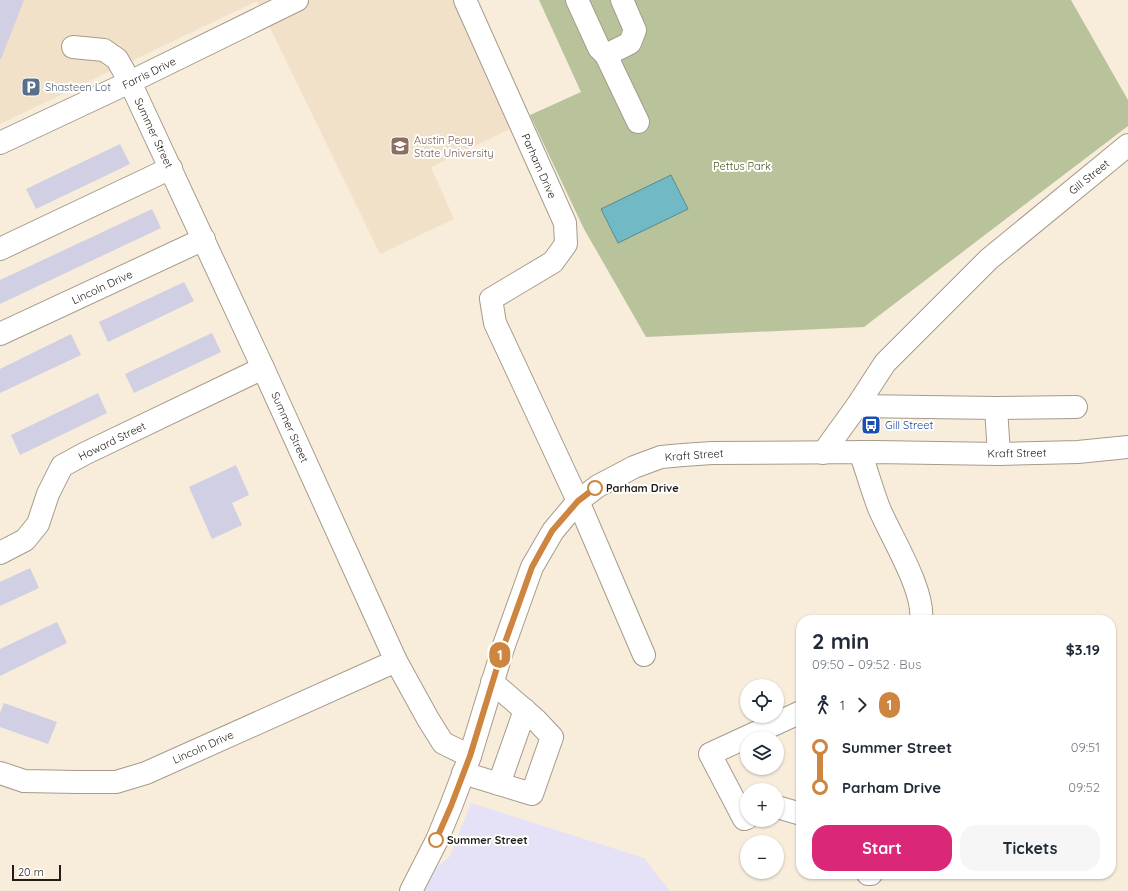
<!DOCTYPE html>
<meta charset="utf-8">
<style>
body{margin:0;font-family:Quicksand,sans-serif;background:#f6f6f7;color:#1f2937;height:100vh;display:flex;flex-direction:column;font-size:15px;white-space:nowrap}
*{box-sizing:border-box;margin:0}
p{font-size:13px;color:#747a83}
.icon{flex:none;width:22px;height:22px;fill:none;stroke:currentColor;stroke-width:2;stroke-linecap:round;stroke-linejoin:round}
.map{position:relative;flex:1;overflow:hidden}
.sheet{position:absolute;left:796px;top:615px;width:320px;height:264px;display:flex;flex-direction:column;background:#fff;border-radius:16px;box-shadow:0 1px 3px #0004}
.sheet>*{flex:none}
.badge{padding:0 8px;border-radius:13px;font-size:14px;line-height:26px}
.fabs{position:absolute;left:740px;top:679px;display:grid;gap:8px}
.fabs a{display:grid;place-items:center;width:44px;height:44px;border-radius:50%;background:#fff;box-shadow:0 1px 3px #0004;font-size:20px}
.scale{position:absolute;left:12px;bottom:10px;width:49px;box-sizing:border-box;padding-left:4px;border:2px solid #201c16;border-top:0;font-size:11px;line-height:14px;white-space:nowrap;color:#201c16;-webkit-text-stroke:3px #fff;paint-order:stroke}
.map>.badge{position:absolute;translate:-50% -50%;box-shadow:0 0 0 2px #fff}
.legs{display:flex;align-items:center;gap:6px;height:44px;padding:0 16px;font-size:13px}
.legs p{margin-inline-start:auto}
.overview{display:flex;align-items:center;justify-content:space-between;height:68px;padding:0 16px}
h1{font-size:22px;font-weight:700;line-height:30px}
.button{display:flex;gap:8px;margin-top:auto;padding:8px 16px}
.button a{flex:1;height:46px;border-radius:16px;background:#db2777;color:#fff;font-size:16px;font-weight:700;line-height:46px;text-align:center}
.button a+a{background:#f6f6f7;color:#1f2937}
ul{padding:0 16px;list-style:none}
li{display:flex;align-items:center;gap:14px;height:40px;font-size:15px}
li i{display:grid;place-items:center;width:6px;height:100%;margin:0 5px;background:currentColor}
li i::after{content:'';width:10px;height:10px;margin:-5px;border:3px solid;border-radius:50%;background:#fff}
li p{margin-inline-start:auto}
li:first-child i{background:linear-gradient(#0000 50%,currentColor 0)}
li:last-child i{background:linear-gradient(currentColor 50%,#0000 0)}
.map>svg:first-child{display:block}
.industrial{fill:#e5e1f7}
.built{fill:#f1e1c9}
.green{fill:#b9c39b}
.water{fill:#71b9c4;stroke:#598a90}
.building{fill:#d0cfe3}
.lines{fill:none;stroke-linecap:round;stroke-linejoin:round}
.minor-casing{stroke:#a69b8b;stroke-width:24}
.highway-casing{stroke:#a69b8b;stroke-width:24}
.minor{stroke:#fff;stroke-width:22}
.highway{stroke:#fff;stroke-width:22}
.line-1-casing{stroke:#fff;stroke-width:9}
.line-1{stroke:#cd853f;stroke-width:6}
.stop-1-dot{fill:#fff;stroke:#cd853f;stroke-width:2}
.labels{text-anchor:middle;dominant-baseline:central;stroke-width:4;stroke-linejoin:round;paint-order:stroke}
.street-label{font-size:11px;fill:#201c16;stroke:#fff}
.service-label{font-size:11px;fill:#4e5e75;stroke:#fff;text-anchor:start}
.education-label{font-size:11px;fill:#785e54;stroke:#fff;text-anchor:start}
.park-label{font-size:11px;fill:#4c571c;stroke:#fff}
.transit-label{font-size:11px;fill:#164399;stroke:#fff;text-anchor:start}
.stop-label{font-size:11px;font-weight:bold;fill:#201c16;stroke:#fff;text-anchor:start}
</style>
<div class="map">
<svg width="1128" height="891" viewBox="0 0 1128 891">
<rect width="100%" height="100%" fill="#f8eddb"/>
<polygon class="industrial" points="471,803 644,858 670,891 410,891 450,856"/>
<polygon class="built" points="0,0 454,0 516,126 431,167 454,219 380,254 257,1 0,124"/>
<polygon class="green" points="539,0 1071,0 1128,100 1128,126 864,327 646,337 584,229 530,115 581,92"/>
<polygon class="water" points="671,175 688,209 618,243 601,209"/>
<g class="building">
<polygon points="0,0 24,0 1,59 0,59"/>
<polygon points="120,144 130,164 36,209 26,189"/>
<polygon points="152,209 161,228 0,304 0,280"/>
<polygon points="184,282 194,301 108,342 99,322"/>
<polygon points="212,333 221,352 134,393 125,374"/>
<polygon points="71,334 81,355 0,393 0,369"/>
<polygon points="98,393 107,413 20,455 11,435"/>
<polygon points="236,465 249,495 232,503 242,525 212,539 189,487"/>
<polygon points="30,568 39,588 0,606 0,582"/>
<polygon points="57,622 67,643 0,676 0,649"/>
<polygon points="4,703 57,722 48,744 0,727 0,713"/>
</g>
<g class="lines">
<g class="minor-casing">
<g id="minor">
<polyline points="465,0 565,223 566,244 553,262 491,299 495,323 578,501 644,655"/>
<polyline points="577,0 599,48 606,55"/>
<polyline points="622,0 635,30 630,43 606,55 638,122"/>
<polyline points="73,47 104,50 117,59 130,82 263,368 396,661 428,719 443,743 470,756"/>
<polyline points="0,143 130,82 297,0"/>
<polyline points="0,249 171,168"/>
<polyline points="0,334 204,239"/>
<polyline points="857,406 996,408 1076,407"/>
<polyline points="996,408 999,454"/>
<path d="M860,452C867,471 872,490 879,508C891,537 925,590 921,620"/>
<polyline points="823,453 857,406 885,363 989,259 1128,145"/>
<polyline points="0,553 25,540 38,524 48,494 62,466 84,454 263,368"/>
<polyline points="0,773 24,781 77,782 116,782 146,773 396,661"/>
<polyline points="463,773 532,794 552,737 535,719 492,682"/>
<polyline points="499,784 525,710"/>
<polyline points="777,807 801,814"/>
<polyline points="747,818 744,819 710,754 801,712"/>
<polyline points="868,874 871,874"/>
</g>
</g>
<g class="highway-casing">
<polyline id="highway" points="411,891 437,840 451,806 470,756 503,648 532,567 553,531 578,501 598,486 634,467 661,457 683,455 712,453 875,452 999,454 1078,452 1128,447"/>
</g>
<use href="#minor" class="minor"/>
<use href="#highway" class="highway"/>
</g>
<g class="lines">
<g class="line-1-casing">
<polyline id="line-1" points="436,840 451,806 470,756 503,648 532,567 552,531 578,501 595,488"/>
</g>
<use href="#line-1" class="line-1"/>
</g>
<defs>
<g id="parking-square" transform="scale(1)"><rect x="-9" y="-9" width="18" height="18" rx="4" fill="#5c6f8a" stroke="#fff"/><path d="M-3.5-5.5H1a3.5 3.5 0 0 1 0 7H-1V5.5H-3.5ZM-1-3.4V-.6H.8a1.4 1.4 0 0 0 0-2.8Z" fill="#fff"/></g>
<g id="university-square" transform="scale(1)"><rect x="-9" y="-9" width="18" height="18" rx="4" fill="#8d6e63" stroke="#fff"/><path d="M0-5L7-2L0 1L-7-2ZM-4 1L0 2.5L4 1V4Q0 6-4 4Z" fill="#fff"/></g>
<g id="bus-square" transform="scale(1)"><rect x="-9" y="-9" width="18" height="18" rx="4" fill="#1a4fb4" stroke="#fff"/><path d="M-5-6H5V4H4V6H2V4H-2V6H-4V4H-5ZM-3.5-4V0h7V-4ZM-3.5 1.2v1.5H-2V1.2ZM2 1.2v1.5H3.5V1.2Z" fill="#fff"/></g>
</defs>
<g fill-rule="evenodd">
<use href="#parking-square" x="31" y="87"/>
<use href="#university-square" x="400" y="146"/>
<use href="#bus-square" x="871" y="425"/>
</g>
<g class="stop-1-dot">
<circle cx="595" cy="488" r="7"/>
<circle cx="436" cy="840" r="7"/>
</g>
<g class="labels">
<g class="street-label">
<text transform="translate(149 73) rotate(-26)">Farris Drive</text>
<text transform="translate(154 133) rotate(65)">Summer Street</text>
<text transform="translate(539 166) rotate(66)">Parham Drive</text>
<text transform="translate(1089 177) rotate(-39)">Gill Street</text>
<text transform="translate(102 287) rotate(-25)">Lincoln Drive</text>
<text transform="translate(290 427) rotate(66)">Summer Street</text>
<text transform="translate(112 441) rotate(-26)">Howard Street</text>
<text transform="translate(1017 453) rotate(-1)">Kraft Street</text>
<text transform="translate(694 455) rotate(-4)">Kraft Street</text>
<text transform="translate(203 747) rotate(-24)">Lincoln Drive</text>
</g>
<g class="service-label">
<text x="45" y="87">Shasteen Lot</text>
</g>
<g class="education-label">
<text x="414" y="140">Austin Peay<tspan x="414" dy="13">State University</tspan></text>
</g>
<g class="park-label">
<text x="742" y="166">Pettus Park</text>
</g>
<g class="transit-label">
<text x="885" y="425">Gill Street</text>
</g>
<g class="stop-label">
<text x="606" y="488">Parham Drive</text>
<text x="447" y="840">Summer Street</text>
</g>
</g>
</svg>
<div class="fabs">
<a><svg class="icon" aria-label="locate" viewBox="0 0 24 24"><circle cx="12" cy="12" r="6"/><path d="M12 2v4M12 18v4M2 12h4M18 12h4"/></svg></a>
<a><svg class="icon" aria-label="layers" viewBox="0 0 24 24"><path d="M12 4l9 5-9 5-9-5zM3 14l9 5 9-5"/></svg></a>
<a>+</a>
<a>−</a>
</div>
<div class="scale">20 m</div>
<b class="badge" style="left:500px;top:655px;background:#cd853f;color:#fff">1</b>
<section class="sheet">
<div class="overview"><div><h1>2 min</h1><p>09:50 – 09:52 · Bus</p></div><b>$3.19</b></div>
<div class="legs"><svg class="icon" aria-label="walk" viewBox="0 0 24 24"><circle cx="13" cy="4" r="2"/><path d="M13 8l-2 6 4 7M11 14l-3 7M7 12l3-4h3l4 4"/></svg>1<svg class="icon" aria-label="forward" viewBox="0 0 24 24"><path d="M9 5l7 7-7 7"/></svg><b class="badge" style="background:#cd853f;color:#fff">1</b></div>
<ul>
<li><i style="color:#cd853f"></i><b>Summer Street</b><p>09:51</p></li>
<li><i style="color:#cd853f"></i><b>Parham Drive</b><p>09:52</p></li>
</ul>
<div class="button"><a>Start</a><a>Tickets</a></div>
</section>
</div>
